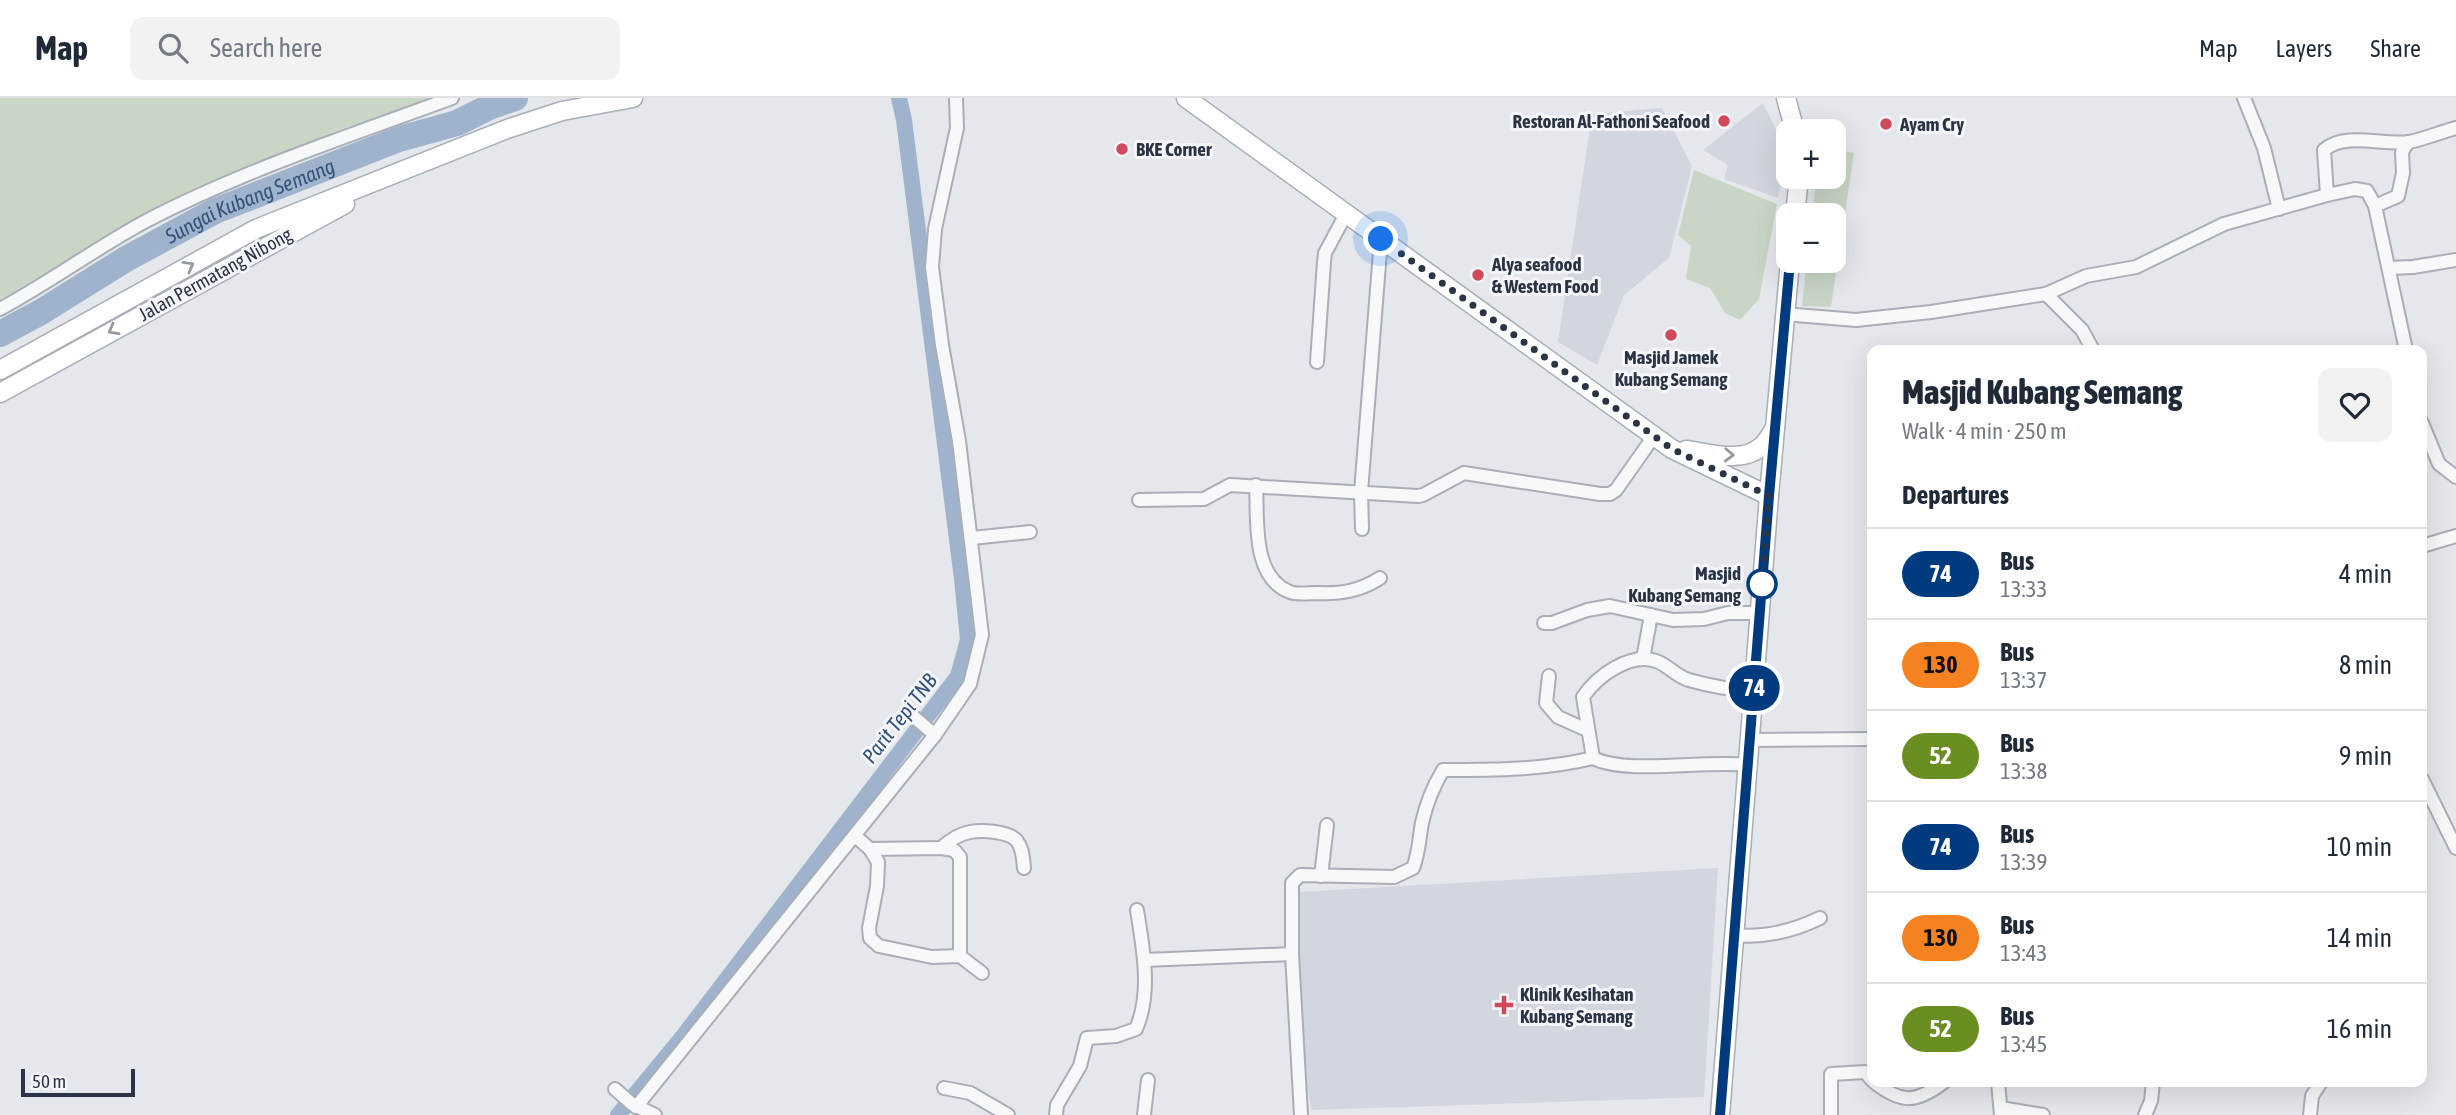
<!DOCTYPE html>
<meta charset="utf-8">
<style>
body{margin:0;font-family:"Asap Condensed",sans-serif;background:#f2f2f3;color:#1f2937;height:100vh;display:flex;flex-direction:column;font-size:26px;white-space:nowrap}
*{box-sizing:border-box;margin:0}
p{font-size:23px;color:#747a83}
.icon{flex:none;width:38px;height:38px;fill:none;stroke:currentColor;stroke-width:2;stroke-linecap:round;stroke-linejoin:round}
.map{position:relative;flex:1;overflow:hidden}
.side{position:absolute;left:1867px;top:247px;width:560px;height:742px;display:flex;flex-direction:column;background:#fff;border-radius:14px;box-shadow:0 7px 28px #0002}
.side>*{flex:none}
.badge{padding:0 14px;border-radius:23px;font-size:24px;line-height:46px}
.buttons{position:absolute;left:1776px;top:21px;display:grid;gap:14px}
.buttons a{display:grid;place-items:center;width:70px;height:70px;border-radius:14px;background:#fff;box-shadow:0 7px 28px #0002;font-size:35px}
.scale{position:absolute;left:21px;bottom:18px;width:114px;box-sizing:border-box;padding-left:7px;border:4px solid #2b3445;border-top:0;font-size:19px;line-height:24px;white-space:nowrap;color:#2b3445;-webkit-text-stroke:5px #f4f6f9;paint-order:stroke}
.you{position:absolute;width:35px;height:35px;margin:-18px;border:5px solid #fff;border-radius:50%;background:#1a73e8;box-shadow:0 0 0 10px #1a73e833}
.map>.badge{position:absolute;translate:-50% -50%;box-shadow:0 0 0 4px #fff}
h2{padding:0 35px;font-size:26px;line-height:63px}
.round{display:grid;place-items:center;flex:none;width:74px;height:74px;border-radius:14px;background:#f2f2f3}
.summary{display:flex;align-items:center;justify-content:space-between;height:119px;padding:0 35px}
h1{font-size:33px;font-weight:800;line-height:52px}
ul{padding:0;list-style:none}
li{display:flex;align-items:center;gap:21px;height:91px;padding:0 35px;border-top:2px solid #e0e1e3}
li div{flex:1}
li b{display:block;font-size:26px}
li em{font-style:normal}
li .badge{min-width:77px;font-weight:700;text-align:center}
header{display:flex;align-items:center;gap:42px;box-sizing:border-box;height:98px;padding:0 35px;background:#fff;border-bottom:2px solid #e0e1e3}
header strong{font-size:33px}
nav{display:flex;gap:38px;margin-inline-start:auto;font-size:24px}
.search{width:490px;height:63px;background:#f2f2f3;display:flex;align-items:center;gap:18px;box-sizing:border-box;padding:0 24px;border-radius:14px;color:#747a83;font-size:26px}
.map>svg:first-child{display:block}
.built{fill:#d2d6de}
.green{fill:#c9d6c5}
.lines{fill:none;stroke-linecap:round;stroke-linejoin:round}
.canal{stroke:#9fb4cc;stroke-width:16}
.river{stroke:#9fb4cc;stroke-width:26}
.street-casing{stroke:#a9aeb7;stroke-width:16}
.secondary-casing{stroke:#a9aeb7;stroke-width:21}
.street{stroke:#f7f8fa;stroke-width:12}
.secondary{stroke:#fff;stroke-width:18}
.oneway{stroke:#959aa2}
.line-casing{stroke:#fff;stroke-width:16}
.line{stroke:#003b80;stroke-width:10}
.walk{stroke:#2b3445;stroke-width:7;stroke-dasharray:0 12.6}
.poi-dot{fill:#d1495b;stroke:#f4f6f9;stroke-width:2.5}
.stop-dot{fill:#fff;stroke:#003b80;stroke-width:3.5}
.labels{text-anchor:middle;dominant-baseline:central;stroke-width:6;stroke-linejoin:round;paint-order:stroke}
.poi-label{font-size:19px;font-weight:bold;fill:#2b3445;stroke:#f4f6f9;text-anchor:start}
.street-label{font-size:19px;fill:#2b3445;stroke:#f4f6f9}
.stop-label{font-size:19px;font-weight:bold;fill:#2b3445;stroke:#f4f6f9;text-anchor:end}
.water-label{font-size:21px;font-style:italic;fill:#34527a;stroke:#f4f6f9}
</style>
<header>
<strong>Map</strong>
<div class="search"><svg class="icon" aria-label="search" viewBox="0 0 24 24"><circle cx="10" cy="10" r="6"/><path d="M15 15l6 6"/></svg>Search here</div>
<nav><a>Map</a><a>Layers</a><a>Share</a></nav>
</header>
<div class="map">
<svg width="2456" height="1017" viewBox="0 0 2456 1017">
<rect width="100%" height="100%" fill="#e4e7ec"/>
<g class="built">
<polygon points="1763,5 1780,40 1783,73 1778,100 1724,81 1728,67 1703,52"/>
<polygon points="1662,10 1692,68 1669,160 1624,197 1597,267 1558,244 1592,16"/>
<polygon points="1718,770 1704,999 1312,1012 1299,954 1296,861 1298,794"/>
</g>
<g class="green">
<polygon points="0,0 433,0 338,32 145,116 0,202"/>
<polygon points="1834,51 1854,55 1831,209 1802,208 1807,163 1834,163 1834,117 1812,117 1817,79 1834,79"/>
<polygon points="1694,72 1777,106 1759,201 1740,222 1725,215 1710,190 1686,181 1691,148 1678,137"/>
</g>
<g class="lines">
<polyline class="canal" points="618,1017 684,937 958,578 968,542 962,481 904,22 899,0"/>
<path class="river" id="s1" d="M0,236L41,214L126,161L215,113L399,41L457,25L489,9L515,0"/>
<g class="street-casing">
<g id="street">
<polyline points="2244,0 2264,50 2279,111"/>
<path d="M2327,97L2324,52C2345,33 2385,48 2409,44C2424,41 2441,34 2456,30"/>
<polyline points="2375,108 2398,98 2403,75 2402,54 2408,44"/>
<polyline points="2389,170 2413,169 2456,162"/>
<polyline points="2046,196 2082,232 2093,252"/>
<path d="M0,211C50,184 96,150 146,123C242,73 351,37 452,0"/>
<polyline points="1784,216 1856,222 1931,214 2046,196 2086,178 2136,169 2224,126 2327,97 2355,91 2367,93 2375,108 2406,252"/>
<polyline points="1317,264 1324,164 1325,155 1346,116"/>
<polyline points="2422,325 2439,366 2456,379"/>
<path d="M1256,387C1258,421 1251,479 1290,494C1298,497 1309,495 1318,495C1341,496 1360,493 1380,480"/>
<polyline points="1139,402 1204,401 1230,387 1418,398 1423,397 1464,375 1600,396 1610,396 1616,392 1654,338"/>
<polyline points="1362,431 1361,394 1381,141"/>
<polyline points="972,440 1030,434"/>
<polyline points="2422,448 2456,438"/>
<polyline points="1544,525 1552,525 1587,512 1610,508 1673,522 1704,521 1728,515 1760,515"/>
<polyline points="1643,561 1651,517"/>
<polyline points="1549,578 1546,605 1558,619 1587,632"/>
<polyline points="914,619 935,637"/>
<polyline points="1750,642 1872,641"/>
<path d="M1593,660L1583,599C1597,578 1630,554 1656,563C1668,567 1677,579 1689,582C1710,588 1732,592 1753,593"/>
<polyline points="2422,681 2456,750"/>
<polyline points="855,738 870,751 878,764 877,788 869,830 870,840 879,848 932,859 960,858 982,875"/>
<path d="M941,750C949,743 959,736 970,734C982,732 1009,733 1017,743C1023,751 1023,761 1024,770"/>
<polyline points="870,751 941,750 954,752 960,759 960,858"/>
<polyline points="1321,778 1327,727"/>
<path d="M1735,837C1764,840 1793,833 1820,820"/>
<polyline points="1145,862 1292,856"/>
<path d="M1874,984C1902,1006 1916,1005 1944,984"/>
<polyline points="1998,984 2001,1017"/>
<polyline points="944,990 970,995 1008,1017"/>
<polyline points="615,991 632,1006 655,1017"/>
<polyline points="636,1009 935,637 970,586 982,537 959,343 942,247 932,169 935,131 957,30 956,0"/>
<polyline points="2001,1010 2043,1017"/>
<path d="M1056,1017L1057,1007L1080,968L1087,940L1116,938L1136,931C1152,895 1143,850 1137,812"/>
<polyline points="1144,1017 1148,982"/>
<path d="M1301,1017L1292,856V785L1300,777L1394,779L1413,770C1419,755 1419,741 1422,725C1426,706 1433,689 1443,672C1494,672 1544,672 1593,660C1627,677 1706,662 1748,667"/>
<polyline points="1831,1017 1831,976 1865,974 1872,982"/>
<polyline points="2145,1017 2151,1003 2153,984"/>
<polyline points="2310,1017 2312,998 2321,984"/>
</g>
</g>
<g class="secondary-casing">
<g id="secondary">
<polyline points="1186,0 1672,351 1769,398"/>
<polyline points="1786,0 1795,33"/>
<polyline points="1795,117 1799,79"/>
<polyline points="0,272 256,131 507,31 562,13 633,0"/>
<polyline points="0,295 345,106"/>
<path d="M1686,352C1709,355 1742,366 1762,348C1767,344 1771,336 1775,330"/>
<polyline points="1720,1017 1769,398 1790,163"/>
</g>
</g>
<use href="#street" class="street"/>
<use href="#secondary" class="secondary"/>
</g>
<defs><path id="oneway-chevron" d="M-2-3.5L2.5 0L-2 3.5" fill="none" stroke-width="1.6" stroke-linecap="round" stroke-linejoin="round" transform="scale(1.75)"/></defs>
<g class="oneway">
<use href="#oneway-chevron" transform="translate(189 168) rotate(-29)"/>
<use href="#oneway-chevron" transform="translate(113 232) rotate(151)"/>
<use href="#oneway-chevron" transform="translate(1729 357) rotate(2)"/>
</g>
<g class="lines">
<g class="line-casing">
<polyline id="line" points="1720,1017 1769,398 1790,163"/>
</g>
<use href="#line" class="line"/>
<polyline class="walk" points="1381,141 1672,351 1769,398 1762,489 1762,486"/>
</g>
<g class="poi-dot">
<circle cx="1724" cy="23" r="7"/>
<circle cx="1886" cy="26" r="7"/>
<circle cx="1122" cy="51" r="7"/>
<circle cx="1478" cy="177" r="7"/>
<circle cx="1671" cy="237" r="7"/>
<path d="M1500.5 896.5h7v7h7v7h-7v7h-7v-7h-7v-7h7z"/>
</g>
<circle class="stop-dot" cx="1762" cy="486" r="14"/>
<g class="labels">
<g class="poi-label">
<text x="1710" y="23" text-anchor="end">Restoran Al-Fathoni Seafood</text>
<text x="1900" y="26">Ayam Cry</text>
<text x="1136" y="51">BKE Corner</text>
<text x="1492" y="166">Alya seafood<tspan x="1492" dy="22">&amp; Western Food</tspan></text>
<text x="1671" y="259" text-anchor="middle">Masjid Jamek<tspan x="1671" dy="22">Kubang Semang</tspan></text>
<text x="1520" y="896">Klinik Kesihatan<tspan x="1520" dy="22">Kubang Semang</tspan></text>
</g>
<g class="street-label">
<text transform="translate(215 176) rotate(-29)">Jalan Permatang Nibong</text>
</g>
<g class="stop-label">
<text x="1741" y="475">Masjid<tspan x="1741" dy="22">Kubang Semang</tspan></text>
</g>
<g class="water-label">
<text stroke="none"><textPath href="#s1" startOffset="284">Sungai Kubang Semang</textPath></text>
<text transform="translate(899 620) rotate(-52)">Parit Tepi TNB</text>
</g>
</g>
</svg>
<div class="buttons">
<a>+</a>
<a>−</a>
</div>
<div class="scale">50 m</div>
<div class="you" style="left:1381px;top:141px"></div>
<b class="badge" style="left:1754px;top:590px;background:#003b80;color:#fff">74</b>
<section class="side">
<div class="summary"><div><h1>Masjid Kubang Semang</h1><p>Walk · 4 min · 250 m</p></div><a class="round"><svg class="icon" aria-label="heart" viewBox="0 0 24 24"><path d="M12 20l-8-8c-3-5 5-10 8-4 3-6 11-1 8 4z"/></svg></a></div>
<h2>Departures</h2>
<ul>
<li><span class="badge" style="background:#003b80;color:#fff">74</span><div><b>Bus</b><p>13:33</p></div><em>4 min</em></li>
<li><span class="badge" style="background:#f58220;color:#111">130</span><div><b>Bus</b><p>13:37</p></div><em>8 min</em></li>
<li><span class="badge" style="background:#6b8e23;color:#fff">52</span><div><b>Bus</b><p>13:38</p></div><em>9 min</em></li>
<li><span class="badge" style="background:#003b80;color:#fff">74</span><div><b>Bus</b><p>13:39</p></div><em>10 min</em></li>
<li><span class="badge" style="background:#f58220;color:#111">130</span><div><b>Bus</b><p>13:43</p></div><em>14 min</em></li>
<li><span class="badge" style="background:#6b8e23;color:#fff">52</span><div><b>Bus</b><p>13:45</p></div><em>16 min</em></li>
</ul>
</section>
</div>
